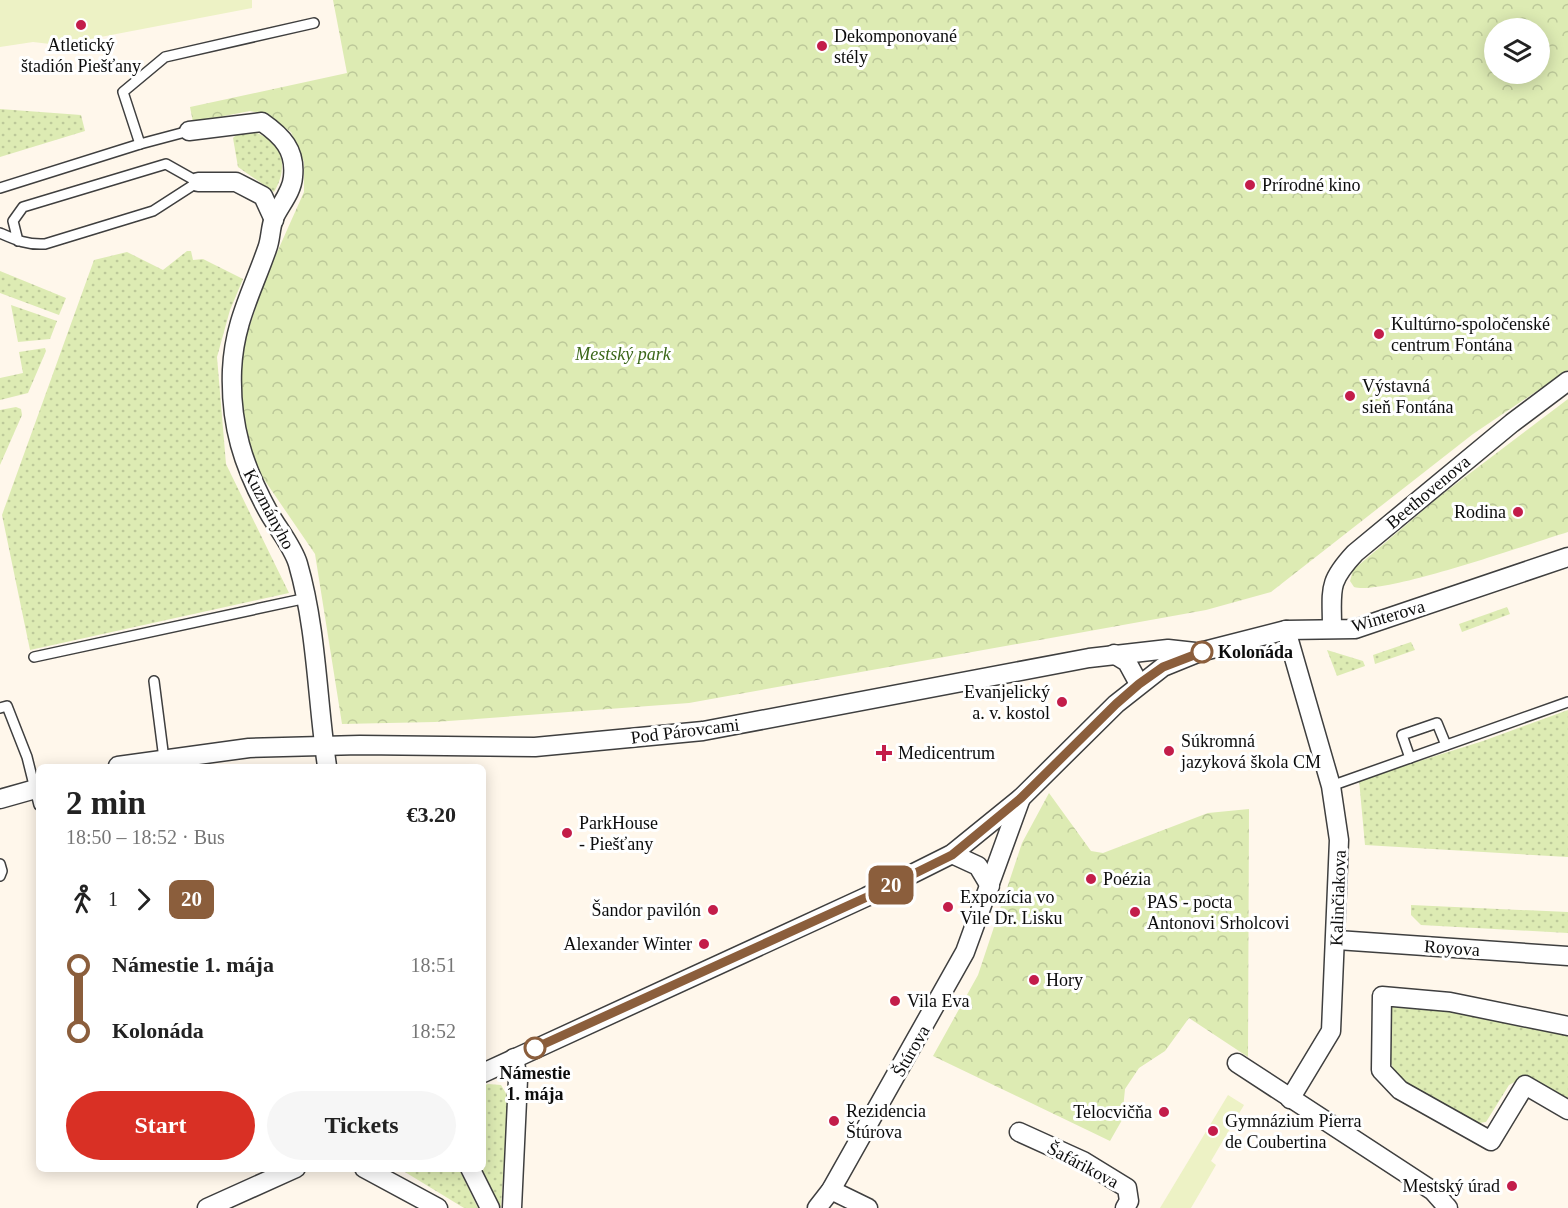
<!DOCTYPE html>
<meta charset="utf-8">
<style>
body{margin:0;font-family:Georgia,serif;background:#f6f6f6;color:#222;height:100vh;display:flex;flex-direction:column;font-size:22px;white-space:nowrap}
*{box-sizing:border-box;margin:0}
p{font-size:20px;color:#767676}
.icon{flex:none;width:33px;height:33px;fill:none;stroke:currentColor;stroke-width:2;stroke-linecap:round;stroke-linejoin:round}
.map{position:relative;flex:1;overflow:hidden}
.sheet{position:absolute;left:36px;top:764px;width:450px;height:408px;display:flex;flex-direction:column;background:#fff;border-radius:9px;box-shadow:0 3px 15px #0003}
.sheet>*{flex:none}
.badge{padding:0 12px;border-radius:9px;font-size:21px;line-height:39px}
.tools{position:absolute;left:1484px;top:18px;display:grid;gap:12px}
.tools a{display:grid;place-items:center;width:66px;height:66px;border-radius:50%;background:#fff;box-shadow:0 3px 15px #0003;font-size:30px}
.map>.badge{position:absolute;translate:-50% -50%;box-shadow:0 0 0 3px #fff}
.legs{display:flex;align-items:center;gap:9px;height:66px;padding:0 30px;font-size:20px}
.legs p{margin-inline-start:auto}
.overview{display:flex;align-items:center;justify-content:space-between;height:102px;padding:0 30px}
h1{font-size:33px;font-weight:800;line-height:45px}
.button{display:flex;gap:12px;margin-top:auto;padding:12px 30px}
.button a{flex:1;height:69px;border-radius:36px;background:#d93025;color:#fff;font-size:24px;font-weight:800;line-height:69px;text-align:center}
.button a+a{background:#f6f6f6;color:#222}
ul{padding:0 30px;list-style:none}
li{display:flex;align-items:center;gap:21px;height:66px;font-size:22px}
li i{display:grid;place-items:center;width:9px;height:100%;margin:0 8px;background:currentColor}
li i::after{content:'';width:15px;height:15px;margin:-8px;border:4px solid;border-radius:50%;background:#fff}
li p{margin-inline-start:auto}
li:first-child i{background:linear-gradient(#0000 50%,currentColor 0)}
li:last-child i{background:linear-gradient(currentColor 50%,#0000 0)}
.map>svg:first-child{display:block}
.grass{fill:url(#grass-dots)}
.park{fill:url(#park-crowns);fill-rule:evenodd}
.pitch{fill:#edf2c5}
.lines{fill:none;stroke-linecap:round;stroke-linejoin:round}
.lane-casing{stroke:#3f3f3f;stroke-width:12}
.street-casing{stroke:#3f3f3f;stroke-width:21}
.lane{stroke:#fff;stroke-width:9}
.street{stroke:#fff;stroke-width:18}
.line-1-casing{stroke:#fff;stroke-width:14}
.line-1{stroke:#8b5e3c;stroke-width:9}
.poi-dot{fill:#c31d4a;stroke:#fff;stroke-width:2}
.stop-1-dot{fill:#fff;stroke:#8b5e3c;stroke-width:3}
.labels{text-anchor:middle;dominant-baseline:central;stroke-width:6;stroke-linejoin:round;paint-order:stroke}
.poi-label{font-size:18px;fill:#0c0c0c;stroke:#fff;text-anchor:start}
.park-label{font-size:18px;font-style:italic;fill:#3b6719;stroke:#fff}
.street-label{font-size:18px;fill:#0c0c0c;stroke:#fff}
.stop-label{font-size:18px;font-weight:bold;fill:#0c0c0c;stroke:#fff;text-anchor:start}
</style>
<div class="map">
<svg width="1568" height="1208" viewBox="0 0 1568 1208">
<defs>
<pattern id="grass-dots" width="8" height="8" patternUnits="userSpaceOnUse" patternTransform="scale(1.5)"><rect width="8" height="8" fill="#ddebb3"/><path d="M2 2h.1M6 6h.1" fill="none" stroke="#bcc899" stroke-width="1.8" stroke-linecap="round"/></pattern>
<pattern id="park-crowns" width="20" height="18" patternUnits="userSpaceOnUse" patternTransform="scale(1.5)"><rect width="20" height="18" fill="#ddebb3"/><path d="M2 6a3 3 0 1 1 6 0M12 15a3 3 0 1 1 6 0" fill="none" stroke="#bcc899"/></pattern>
</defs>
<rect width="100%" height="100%" fill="#fff7eb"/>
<g class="grass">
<polygon points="0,109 81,115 85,131 0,157"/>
<path d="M241,130C277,133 293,160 274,192L238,167L233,138Z"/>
<polygon points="187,251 191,251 193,260 203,259 243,279 230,310 217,357 226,464 289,593 30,650 2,515 94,260 127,252 163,270"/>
<polygon points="0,271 66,298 59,315 0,293"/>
<polygon points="11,305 57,321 50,339 18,342"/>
<polygon points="45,348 46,351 28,393 0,400 0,378 23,373 19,352"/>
<polygon points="16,407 21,409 22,415 0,465 0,410"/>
<polygon points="1507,607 1510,614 1462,632 1459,624"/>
<polygon points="1411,642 1415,650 1375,664 1373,655"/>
<polygon points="1327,650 1363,661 1365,666 1337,676"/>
<polygon points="1568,710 1568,857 1365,845 1359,780 1483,741"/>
<polygon points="1411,905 1568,912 1568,933 1421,925 1411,915"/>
<polygon points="1387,1001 1444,1006 1568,1033 1568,1098 1526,1076 1509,1085 1486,1122 1471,1124 1402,1085 1384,1050"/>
<polygon points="488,1084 501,1085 508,1097 501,1208 481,1169 483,1168 483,1086"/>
<polygon points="400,1169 459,1169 478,1208 464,1208"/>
</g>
<g class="park">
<path d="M333,0H1568V370L1473,434L1271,592L1206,610L689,703L435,722L342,724L315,554L244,450L236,367L266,277L304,192V162L291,132L265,114L250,111L193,122L190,107L347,73ZM1494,28H1539V74H1494Z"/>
<path d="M1568,399V532C1531,543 1383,596 1354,587L1350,581L1353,570L1440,496Z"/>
<polygon points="1049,793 1091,851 1103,853 1208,813 1249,809 1248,1057 1189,1018 1165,1051 1139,1068 1125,1089 1122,1120 1110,1141 933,1056 978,975 1022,843"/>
</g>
<g class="pitch">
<polygon points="0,0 252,0 252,8 59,45 33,42 0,47"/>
<polygon points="1228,1095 1244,1105 1211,1161 1216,1165 1191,1208 1160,1208"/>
</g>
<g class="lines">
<g class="lane-casing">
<g id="lane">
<polyline points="140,144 123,92 165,57 314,23"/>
<polyline points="0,188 140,144 189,131"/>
<path d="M0,233C16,240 27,245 45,244L153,211L198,182L166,164L23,207L13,221L18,241"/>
<polyline points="34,657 307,598"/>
<polyline points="154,681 164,759"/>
<polyline points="0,708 7,706 27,757 39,805"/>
<polyline points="1410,758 1402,735 1437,723 1446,745"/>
<polyline points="1331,786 1568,702"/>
<polyline points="0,864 2,871 0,876"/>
</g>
</g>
<g class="street-casing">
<g id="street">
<path d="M189,131L262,122C282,136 296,150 293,177C292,192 280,205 274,218C270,228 271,239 267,249C252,292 234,323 232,370C230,425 243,466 269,513C278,529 293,547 298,564C317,630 317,700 327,766"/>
<polyline points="198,182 236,182 263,196 274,220"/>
<path d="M1332,628C1332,589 1327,583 1355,553L1512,423L1568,381"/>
<polyline points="1286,630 1331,786 1339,840 1331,1031 1290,1099"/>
<polyline points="1114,654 1127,662 1139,684"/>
<polyline points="118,766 249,748 360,745 535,747 703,731 1089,658 1168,649 1195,652"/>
<polyline points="0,799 39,788"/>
<polyline points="952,854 978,866 990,886"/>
<polyline points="1337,940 1568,956"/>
<polyline points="1568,1026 1450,1002 1382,996 1381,1070 1400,1090 1491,1141 1525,1085 1568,1110"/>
<polyline points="1237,1063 1433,1191 1448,1208"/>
<polyline points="483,1073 866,897 952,854 1021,798 1116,704 1163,667 1200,652 1286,630 1355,629 1568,557"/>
<polyline points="1019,1132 1083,1161 1127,1188 1129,1201 1125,1208"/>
<polyline points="364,1168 438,1208"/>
<polyline points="470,1168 490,1208"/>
<polyline points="831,1190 868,1208"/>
<polyline points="207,1208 296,1168"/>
<polyline points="512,1208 518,1079 514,1058"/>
<polyline points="817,1208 831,1190 965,952 1021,798"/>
</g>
</g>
<use href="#lane" class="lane"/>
<use href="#street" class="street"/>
</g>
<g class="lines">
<g class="line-1-casing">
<polyline id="line-1" points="535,1048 867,897 952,855 1021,798 1116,704 1139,684 1163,667 1202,652"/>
</g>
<use href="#line-1" class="line-1"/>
</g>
<g class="poi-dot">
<circle cx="81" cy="25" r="6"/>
<circle cx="822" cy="46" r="6"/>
<circle cx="1250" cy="185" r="6"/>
<circle cx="1379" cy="334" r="6"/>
<circle cx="1350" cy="396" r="6"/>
<circle cx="1518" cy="512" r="6"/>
<circle cx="1062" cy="702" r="6"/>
<circle cx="1169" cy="751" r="6"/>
<path d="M881 744h6v6h6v6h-6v6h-6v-6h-6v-6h6z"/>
<circle cx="567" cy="833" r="6"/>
<circle cx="1091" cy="879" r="6"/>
<circle cx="948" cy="907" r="6"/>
<circle cx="713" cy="910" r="6"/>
<circle cx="1135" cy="912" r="6"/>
<circle cx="704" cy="944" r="6"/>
<circle cx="1034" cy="980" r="6"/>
<circle cx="895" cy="1001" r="6"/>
<circle cx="1164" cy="1112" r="6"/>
<circle cx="834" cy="1121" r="6"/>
<circle cx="1213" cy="1131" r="6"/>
<circle cx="1512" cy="1186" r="6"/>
</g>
<g class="stop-1-dot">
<circle cx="1202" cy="652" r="10"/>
<circle cx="535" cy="1048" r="10"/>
</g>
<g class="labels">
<g class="poi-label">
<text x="834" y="36">Dekomponované<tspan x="834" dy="21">stély</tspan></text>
<text x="81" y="45" text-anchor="middle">Atletický<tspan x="81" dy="21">štadión Piešťany</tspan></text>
<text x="1262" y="185">Prírodné kino</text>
<text x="1391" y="324">Kultúrno-spoločenské<tspan x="1391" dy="21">centrum Fontána</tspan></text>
<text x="1362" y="386">Výstavná<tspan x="1362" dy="21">sieň Fontána</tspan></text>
<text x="1506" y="512" text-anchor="end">Rodina</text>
<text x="1050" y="692" text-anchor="end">Evanjelický<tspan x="1050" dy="21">a. v. kostol</tspan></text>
<text x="1181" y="741">Súkromná<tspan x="1181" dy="21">jazyková škola CM</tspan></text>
<text x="898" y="753">Medicentrum</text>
<text x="579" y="823">ParkHouse<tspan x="579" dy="21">- Piešťany</tspan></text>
<text x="1103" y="879">Poézia</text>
<text x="960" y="897">Expozícia vo<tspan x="960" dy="21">Vile Dr. Lisku</tspan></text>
<text x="1147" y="902">PAS - pocta<tspan x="1147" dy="21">Antonovi Srholcovi</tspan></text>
<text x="701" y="910" text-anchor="end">Šandor pavilón</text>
<text x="692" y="944" text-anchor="end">Alexander Winter</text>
<text x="1046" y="980">Hory</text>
<text x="907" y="1001">Vila Eva</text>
<text x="846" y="1111">Rezidencia<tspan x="846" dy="21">Štúrova</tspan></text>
<text x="1152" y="1112" text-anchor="end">Telocvičňa</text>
<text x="1225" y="1121">Gymnázium Pierra<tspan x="1225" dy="21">de Coubertina</tspan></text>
<text x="1500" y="1186" text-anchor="end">Mestský úrad</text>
</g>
<g class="park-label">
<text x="623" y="354">Mestský park</text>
</g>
<g class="street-label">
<text transform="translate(1428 492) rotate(-40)">Beethovenova</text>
<text transform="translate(269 509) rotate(62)">Kuzmányho</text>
<text transform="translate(1388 616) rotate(-16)">Winterova</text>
<text transform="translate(685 731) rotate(-7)">Pod Párovcami</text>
<text transform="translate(1338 898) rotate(-88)">Kalinčiakova</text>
<text transform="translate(1452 948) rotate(4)">Royova</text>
<text transform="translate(911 1051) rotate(-60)">Štúrova</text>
<text transform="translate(1083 1165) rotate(28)">Šafárikova</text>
</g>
<g class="stop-label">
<text x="1218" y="652">Kolonáda</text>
<text x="535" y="1073" text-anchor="middle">Námestie<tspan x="535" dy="21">1. mája</tspan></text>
</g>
</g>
</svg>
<div class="tools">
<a><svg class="icon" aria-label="layers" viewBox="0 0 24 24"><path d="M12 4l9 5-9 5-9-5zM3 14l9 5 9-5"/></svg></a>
</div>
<b class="badge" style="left:891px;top:885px;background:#8b5e3c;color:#fff">20</b>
<section class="sheet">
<div class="overview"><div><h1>2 min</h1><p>18:50 – 18:52 · Bus</p></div><b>€3.20</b></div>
<div class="legs"><svg class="icon" aria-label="walk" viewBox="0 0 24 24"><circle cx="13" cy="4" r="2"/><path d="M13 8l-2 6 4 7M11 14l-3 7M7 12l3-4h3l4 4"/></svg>1<svg class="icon" aria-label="forward" viewBox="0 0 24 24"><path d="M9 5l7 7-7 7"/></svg><b class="badge" style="background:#8b5e3c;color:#fff">20</b></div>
<ul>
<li><i style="color:#8b5e3c"></i><b>Námestie 1. mája</b><p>18:51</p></li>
<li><i style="color:#8b5e3c"></i><b>Kolonáda</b><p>18:52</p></li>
</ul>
<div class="button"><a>Start</a><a>Tickets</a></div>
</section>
</div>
